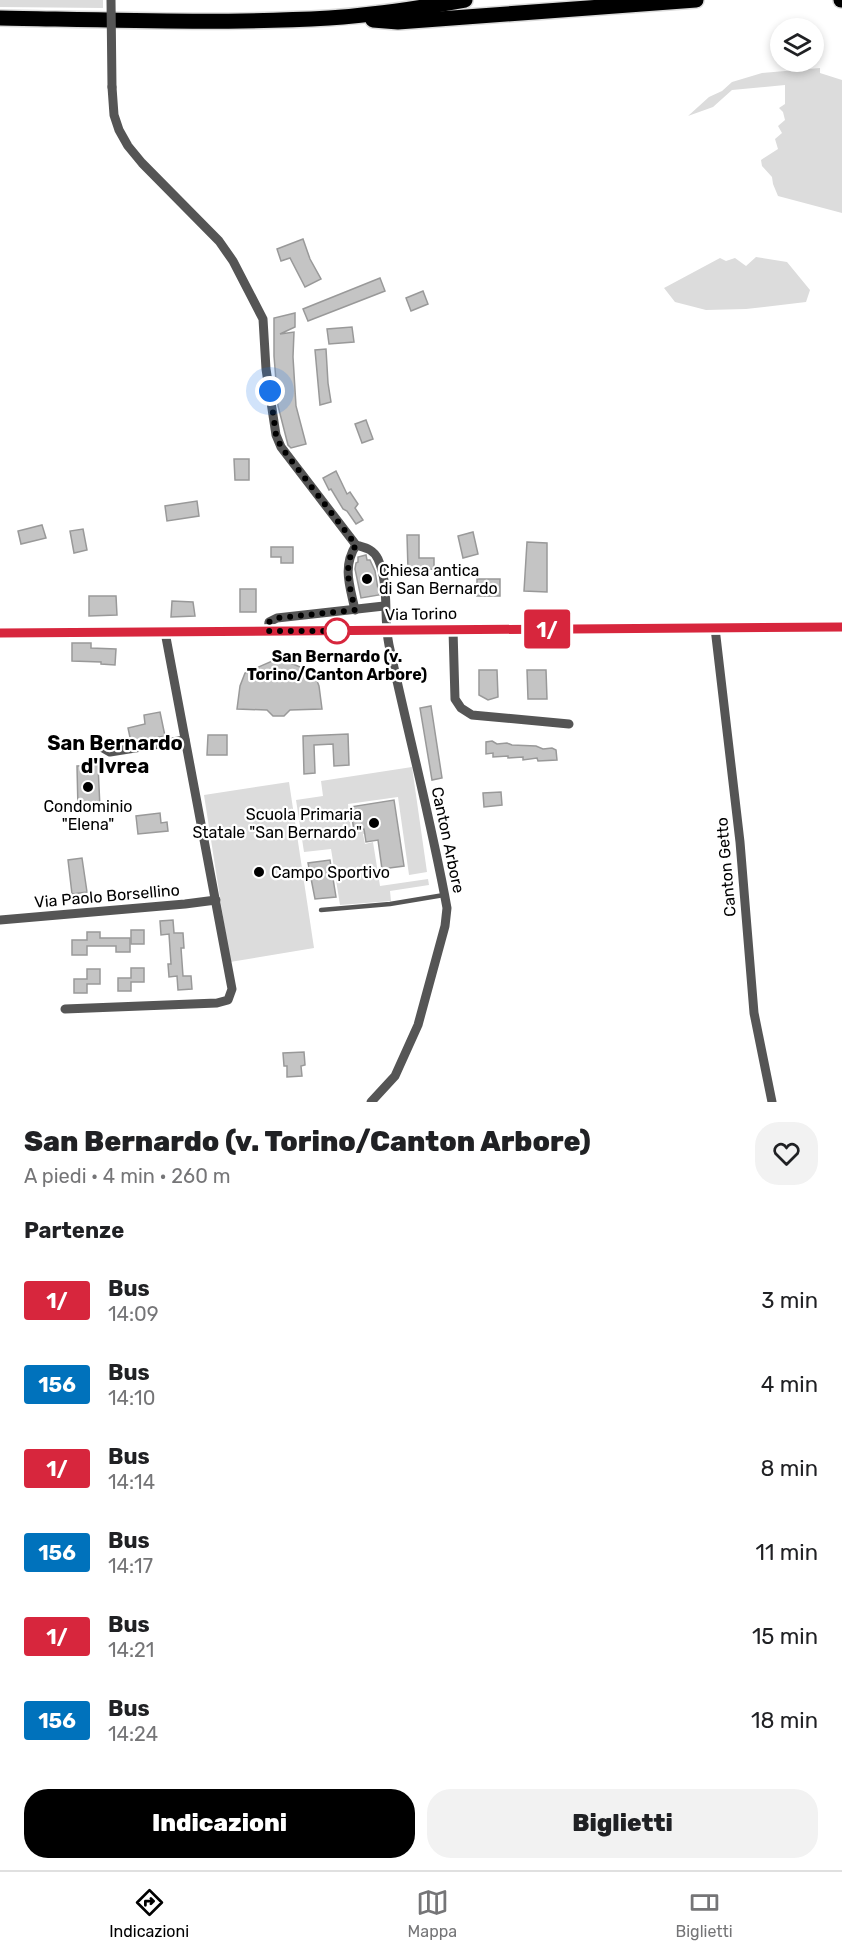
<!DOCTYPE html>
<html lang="it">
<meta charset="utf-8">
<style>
body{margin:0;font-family:Rubik,sans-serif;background:#f2f2f2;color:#202124;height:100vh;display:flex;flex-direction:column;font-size:22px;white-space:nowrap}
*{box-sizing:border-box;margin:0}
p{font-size:20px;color:#757577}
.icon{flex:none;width:33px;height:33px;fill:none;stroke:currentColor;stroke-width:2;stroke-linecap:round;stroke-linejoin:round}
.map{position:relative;height:1102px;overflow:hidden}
.drawer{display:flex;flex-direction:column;background:#fff;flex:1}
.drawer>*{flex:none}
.badge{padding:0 12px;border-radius:4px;font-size:21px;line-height:39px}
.controls{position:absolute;left:770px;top:18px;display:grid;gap:12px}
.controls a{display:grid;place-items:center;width:54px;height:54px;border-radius:50%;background:#fff;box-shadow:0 3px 9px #0003;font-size:30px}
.you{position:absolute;width:30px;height:30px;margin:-15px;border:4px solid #fff;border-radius:50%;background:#1a73e8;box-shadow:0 0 0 9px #1a73e833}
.map>.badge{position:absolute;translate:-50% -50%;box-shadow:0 0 0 3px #fff}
h2{padding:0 24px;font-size:22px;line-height:54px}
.round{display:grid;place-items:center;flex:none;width:63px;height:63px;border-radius:24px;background:#f2f2f2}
.overview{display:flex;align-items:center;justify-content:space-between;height:102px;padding:0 24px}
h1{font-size:28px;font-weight:800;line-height:45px}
.primary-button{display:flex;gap:12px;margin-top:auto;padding:12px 24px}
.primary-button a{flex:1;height:69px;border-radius:24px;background:#000;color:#fff;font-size:24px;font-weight:800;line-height:69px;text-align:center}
.primary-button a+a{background:#f2f2f2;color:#202124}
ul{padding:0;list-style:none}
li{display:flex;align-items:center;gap:18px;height:84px;padding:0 24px}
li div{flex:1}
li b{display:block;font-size:22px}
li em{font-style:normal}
li .badge{min-width:66px;font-weight:700;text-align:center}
.tab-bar{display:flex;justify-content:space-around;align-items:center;height:84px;border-top:2px solid #e0e0e0;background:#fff;font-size:16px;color:#757577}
.tab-bar a{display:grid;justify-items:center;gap:3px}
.tab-bar .on{color:#000}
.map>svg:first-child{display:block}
.green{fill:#dcdcdc}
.building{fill:#c4c4c4;stroke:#999;stroke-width:1.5}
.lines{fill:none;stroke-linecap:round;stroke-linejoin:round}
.primary-casing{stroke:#dbdbdb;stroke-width:18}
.lane{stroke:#555;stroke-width:4.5}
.street{stroke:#555;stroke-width:9}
.secondary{stroke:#222;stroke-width:12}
.primary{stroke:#000;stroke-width:15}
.street-bridge{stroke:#555;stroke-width:9}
.secondary-bridge{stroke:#222;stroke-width:12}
.line-casing{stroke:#fff;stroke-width:14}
.line{stroke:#d7263d;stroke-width:9}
.walk{stroke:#000;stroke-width:6;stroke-dasharray:0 10.8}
.poi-dot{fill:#000;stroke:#fff;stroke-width:2}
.stop-dot{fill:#fff;stroke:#d7263d;stroke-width:3}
.labels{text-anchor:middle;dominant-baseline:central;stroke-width:4.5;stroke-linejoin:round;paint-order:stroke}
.poi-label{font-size:16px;fill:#000;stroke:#fff;text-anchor:start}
.street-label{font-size:16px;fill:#000;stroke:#fff}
.stop-label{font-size:16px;font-weight:bold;fill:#000;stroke:#fff}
.quarter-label{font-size:20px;font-weight:bold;fill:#000;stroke:#fff}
</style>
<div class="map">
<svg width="842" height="1102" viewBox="0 0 842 1102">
<rect width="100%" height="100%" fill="#fff"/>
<g class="green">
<polygon points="0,0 103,0 103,8 0,7"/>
<polygon points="820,68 820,73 842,80 842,213 778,196 773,184 772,177 762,166 761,160 778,149 775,139 782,133 778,126 785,120 783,112 779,108 785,104 785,85 732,90 713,107 688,116 709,97 722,91 732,82 762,73"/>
<polygon points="756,257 787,262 810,290 806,302 746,309 706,310 675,302 664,288 720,258 726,261 735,258 746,266"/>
<polygon points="412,767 427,872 409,875 398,797 348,804 351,830 373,827 373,832 363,834 365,844 373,842 380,886 428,879 429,885 390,891 391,901 340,905 331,849 304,852 296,800 323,796 321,781"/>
<polygon points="289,782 314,948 230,962 204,795"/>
</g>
<g class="building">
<polygon points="303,239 310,259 321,279 305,287 290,258 281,261 277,249"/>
<polygon points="380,278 385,291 308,321 303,309"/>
<polygon points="423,291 428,304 411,311 406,298"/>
<polygon points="295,313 295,327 280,334 294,332 293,357 296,406 306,444 291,448 288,445 278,406 274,356 274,318"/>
<polygon points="352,327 354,342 329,344 327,329"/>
<polygon points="326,349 328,383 331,402 320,405 315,350"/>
<polygon points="366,420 373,439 362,443 355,424"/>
<polygon points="234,459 249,459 249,480 235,480"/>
<polygon points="336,471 347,494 350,492 358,504 355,508 363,520 356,524 347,511 343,509 331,489 329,490 323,478"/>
<polygon points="197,501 199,516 167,521 165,506"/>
<polygon points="42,525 46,538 21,544 18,531"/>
<polygon points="83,529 87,550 74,553 70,531"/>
<polygon points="473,532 478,554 463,558 458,536"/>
<polygon points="407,535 419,535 419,558 434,558 434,569 408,570"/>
<polygon points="527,542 547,543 547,592 524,591"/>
<polygon points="271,547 293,547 293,563 281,563 281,557 271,557"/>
<polygon points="366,555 367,560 370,560 375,571 379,595 361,598 355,569 356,563 358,562 358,557"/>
<rect x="477" y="579" width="23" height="17"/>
<rect x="240" y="589" width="16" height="23"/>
<polygon points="89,596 116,596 117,615 89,616"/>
<polygon points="172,601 193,602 195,616 171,617"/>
<polygon points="72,643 91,643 91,648 116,649 115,665 101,664 101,662 72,661"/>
<polygon points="279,658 314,673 319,686 322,709 290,710 284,716 273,716 267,710 237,709 240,686 245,673"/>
<polygon points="479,670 497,670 498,697 488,700 479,695"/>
<polygon points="527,670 546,670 547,699 528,699"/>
<polygon points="431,706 442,778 432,780 420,708"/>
<polygon points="160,712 165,736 131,742 128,728 145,724 144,715"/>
<polygon points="348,734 349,765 334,766 333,744 314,745 315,773 304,774 303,736"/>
<polygon points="208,735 227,735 227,755 207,755"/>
<polygon points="492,741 497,744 507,743 512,745 536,746 543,749 552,748 556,750 557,760 538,761 537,758 523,760 523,757 508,758 508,756 493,757 493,753 486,754 486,742"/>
<polygon points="98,765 100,808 78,809 77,766"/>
<polygon points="501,792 502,805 484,807 483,793"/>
<polygon points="394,800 404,866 382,869 378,840 366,842 364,829 354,830 350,807"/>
<polygon points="160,813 161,823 167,822 168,831 138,834 136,816"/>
<polygon points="82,858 87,892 72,894 68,860"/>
<polygon points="330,860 336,897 315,899 308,863"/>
<polygon points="173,920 174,933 183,933 184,948 181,948 183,976 191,976 192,989 178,990 177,976 169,977 168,964 171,964 169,934 161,935 160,921"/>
<rect x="131" y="930" width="13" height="14"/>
<polygon points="87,932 100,932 100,938 130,938 130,952 116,952 116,946 87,946 87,955 72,955 72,940 87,940"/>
<polygon points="131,968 144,968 144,982 131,982 131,991 118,991 118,978 131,978"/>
<polygon points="87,969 100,969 100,984 87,984 87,993 74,993 74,979 87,979"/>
<polygon points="304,1052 305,1065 301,1066 302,1076 287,1077 287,1066 284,1066 283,1053"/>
</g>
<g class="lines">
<g class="primary-casing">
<g id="primary">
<polyline points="841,0 842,0"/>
<path d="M0,18C110,20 220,24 329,18C375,15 420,8 465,0"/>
<polyline points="373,20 398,22 696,0"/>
</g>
</g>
<polyline class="lane" points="321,910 390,904 444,895"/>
<g class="street">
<polyline points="112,87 114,115 119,130 128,146 142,163 219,241 233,261 263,319 266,369 276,435 281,447 356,545"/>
<path d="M356,545C366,548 373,549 378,559C390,586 383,617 389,645C408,733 431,820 447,908L445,926L418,1025L395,1076L371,1102"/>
<path d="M355,610C350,586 342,567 356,545"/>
<polyline points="715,628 740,842 754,1013 772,1102"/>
<polyline points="453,630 455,699 461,708 472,715 569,724"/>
<polyline points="268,631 269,622 277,618 384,606"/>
<polyline points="98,745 110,752 185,740"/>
<polyline points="0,920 185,904 216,900"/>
<polyline points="65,1009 217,1003 228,1000 232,989 165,632"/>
</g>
<g class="secondary">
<polyline points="440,630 842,627"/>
<polyline points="0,633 326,631"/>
</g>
<use href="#primary" class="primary"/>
<polyline class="street-bridge" points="111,0 112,87"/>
<polyline class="secondary-bridge" points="326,631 440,630"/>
</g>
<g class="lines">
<g class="line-casing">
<polyline id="line" points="0,633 842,627"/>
</g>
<use href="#line" class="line"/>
<path class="walk" d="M270,391L276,435L281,447L356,545C342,567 350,586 355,610L277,618L269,622L268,631H337"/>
</g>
<g class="poi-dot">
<circle cx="367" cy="579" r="6"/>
<circle cx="88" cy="787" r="6"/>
<circle cx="374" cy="823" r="6"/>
<circle cx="259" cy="872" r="6"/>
</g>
<circle class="stop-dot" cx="337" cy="631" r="12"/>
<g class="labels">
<g class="poi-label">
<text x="379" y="570">Chiesa antica<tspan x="379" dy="18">di San Bernardo</tspan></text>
<text x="88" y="806" text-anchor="middle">Condominio<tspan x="88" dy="18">"Elena"</tspan></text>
<text x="362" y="814" text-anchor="end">Scuola Primaria<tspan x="362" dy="18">Statale "San Bernardo"</tspan></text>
<text x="271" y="872">Campo Sportivo</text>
</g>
<g class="street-label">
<text transform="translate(421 614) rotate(-1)">Via Torino</text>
<text transform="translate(448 840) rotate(78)">Canton Arbore</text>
<text transform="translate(726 867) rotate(-95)">Canton Getto</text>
<text transform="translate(107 896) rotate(-5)">Via Paolo Borsellino</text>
</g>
<g class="stop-label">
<text x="337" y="656">San Bernardo (v.<tspan x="337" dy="18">Torino/Canton Arbore)</tspan></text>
</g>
<g class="quarter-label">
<text x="115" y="743">San Bernardo<tspan x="115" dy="23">d'Ivrea</tspan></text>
</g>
</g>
</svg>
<div class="controls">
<a><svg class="icon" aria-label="layers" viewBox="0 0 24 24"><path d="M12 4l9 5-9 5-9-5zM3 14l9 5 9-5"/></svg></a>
</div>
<div class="you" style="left:270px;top:391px"></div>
<b class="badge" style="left:547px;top:629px;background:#d7263d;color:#fff">1/</b>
</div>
<section class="drawer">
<div class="overview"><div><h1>San Bernardo (v. Torino/Canton Arbore)</h1><p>A piedi · 4 min · 260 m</p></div><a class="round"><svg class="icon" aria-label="heart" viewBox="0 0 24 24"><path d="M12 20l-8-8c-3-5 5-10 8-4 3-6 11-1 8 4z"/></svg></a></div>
<h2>Partenze</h2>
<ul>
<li><span class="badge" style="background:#d7263d;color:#fff">1/</span><div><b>Bus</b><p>14:09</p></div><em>3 min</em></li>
<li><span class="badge" style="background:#0072bc;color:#fff">156</span><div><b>Bus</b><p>14:10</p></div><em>4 min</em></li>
<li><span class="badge" style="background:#d7263d;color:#fff">1/</span><div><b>Bus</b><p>14:14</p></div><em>8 min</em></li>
<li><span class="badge" style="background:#0072bc;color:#fff">156</span><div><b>Bus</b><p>14:17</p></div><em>11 min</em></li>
<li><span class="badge" style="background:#d7263d;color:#fff">1/</span><div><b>Bus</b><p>14:21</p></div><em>15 min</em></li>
<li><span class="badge" style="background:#0072bc;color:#fff">156</span><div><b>Bus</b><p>14:24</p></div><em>18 min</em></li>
</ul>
<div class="primary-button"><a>Indicazioni</a><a>Biglietti</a></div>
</section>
<nav class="tab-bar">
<a class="on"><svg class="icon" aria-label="directions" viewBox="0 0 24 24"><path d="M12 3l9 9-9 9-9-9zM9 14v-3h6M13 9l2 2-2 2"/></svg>Indicazioni</a>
<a><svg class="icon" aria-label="map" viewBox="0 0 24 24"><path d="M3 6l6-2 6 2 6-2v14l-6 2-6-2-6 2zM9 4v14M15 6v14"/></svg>Mappa</a>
<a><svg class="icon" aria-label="tickets" viewBox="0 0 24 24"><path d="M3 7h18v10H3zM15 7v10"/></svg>Biglietti</a>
</nav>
